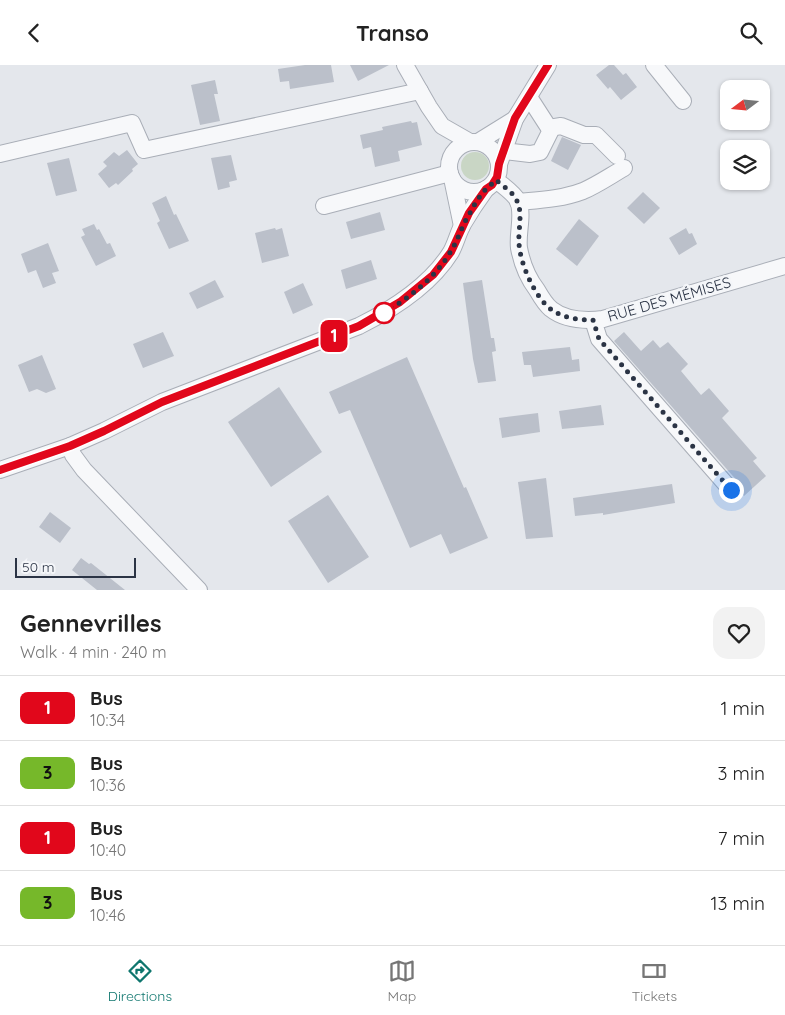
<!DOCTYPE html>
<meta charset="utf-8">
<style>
body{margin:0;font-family:Quicksand,sans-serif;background:#f2f2f2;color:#222;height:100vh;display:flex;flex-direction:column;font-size:19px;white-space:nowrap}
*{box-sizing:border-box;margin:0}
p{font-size:16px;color:#767676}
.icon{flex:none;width:28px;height:28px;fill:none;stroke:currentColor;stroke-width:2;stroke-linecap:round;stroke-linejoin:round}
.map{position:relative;height:525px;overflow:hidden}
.side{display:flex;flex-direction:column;background:#fff;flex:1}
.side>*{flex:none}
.badge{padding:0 10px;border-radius:8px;font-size:18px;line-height:32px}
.needle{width:32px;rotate:254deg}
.buttons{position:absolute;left:720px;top:15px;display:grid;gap:10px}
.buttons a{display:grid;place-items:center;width:50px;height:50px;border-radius:10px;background:#fff;box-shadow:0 1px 4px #0004;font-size:25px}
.scale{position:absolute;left:15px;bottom:12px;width:121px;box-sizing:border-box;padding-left:5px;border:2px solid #2b3445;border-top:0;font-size:14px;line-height:18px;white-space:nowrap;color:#2b3445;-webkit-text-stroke:4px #f4f6f9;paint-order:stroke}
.you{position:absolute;width:25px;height:25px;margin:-12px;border:4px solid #fff;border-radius:50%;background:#1a73e8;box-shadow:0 0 0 8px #1a73e833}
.map>.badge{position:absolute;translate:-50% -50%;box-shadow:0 0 0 2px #fff}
.round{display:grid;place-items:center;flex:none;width:52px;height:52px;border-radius:15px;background:#f2f2f2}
.headline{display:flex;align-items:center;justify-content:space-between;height:85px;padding:0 20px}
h1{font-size:24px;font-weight:800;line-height:38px}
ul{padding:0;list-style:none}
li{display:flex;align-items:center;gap:15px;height:65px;padding:0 20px;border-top:1px solid #e0e0e0}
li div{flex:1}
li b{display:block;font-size:19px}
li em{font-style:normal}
li .badge{min-width:55px;font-weight:700;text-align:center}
header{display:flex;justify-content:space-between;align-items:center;height:65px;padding:0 20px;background:#fff;font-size:22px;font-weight:800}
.tabs{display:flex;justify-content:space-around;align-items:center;height:70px;border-top:1px solid #e0e0e0;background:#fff;font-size:14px;color:#767676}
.tabs a{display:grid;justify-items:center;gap:2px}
.tabs .current{color:#0f766e}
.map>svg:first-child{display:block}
.green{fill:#c9d6c5}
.building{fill:#bbc0ca}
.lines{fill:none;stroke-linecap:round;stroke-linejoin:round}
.minor-casing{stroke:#a9aeb7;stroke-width:18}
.minor{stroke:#f7f8fa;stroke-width:16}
.line-casing{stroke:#fff;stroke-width:11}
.line{stroke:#e1071b;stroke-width:8}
.walk{stroke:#2b3445;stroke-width:5;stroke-dasharray:0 9}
.stop-dot{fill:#fff;stroke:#e1071b;stroke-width:2.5}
.labels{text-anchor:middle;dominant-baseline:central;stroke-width:5;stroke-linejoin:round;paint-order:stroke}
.street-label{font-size:15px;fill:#2b3445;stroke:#f4f6f9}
</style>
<header><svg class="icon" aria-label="back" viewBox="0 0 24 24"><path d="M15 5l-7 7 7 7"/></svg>Transo<svg class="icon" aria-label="search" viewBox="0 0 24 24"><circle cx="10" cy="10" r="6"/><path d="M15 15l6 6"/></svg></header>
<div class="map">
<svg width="785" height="525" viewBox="0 0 785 525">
<rect width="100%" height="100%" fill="#e4e7ec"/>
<circle class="green" cx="475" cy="101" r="14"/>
<g class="building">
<polygon points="305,0 331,0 334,17 290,24 289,16 280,17 278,4"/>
<polygon points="350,0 389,0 358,16"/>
<polygon points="609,0 614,0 623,10 626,8 637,22 621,35 610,22 608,24 596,10"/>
<polygon points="215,15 218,29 214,29 220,56 200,60 191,20"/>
<polygon points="411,56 412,58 417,57 422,80 398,86 400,96 375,102 371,82 363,84 360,70 383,65 382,62"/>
<polygon points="562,72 581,80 568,105 551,96"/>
<polygon points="127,85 138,99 132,104 133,106 118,120 116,118 109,123 98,109 107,101 103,97 114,87 119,91"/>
<polygon points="231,90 237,115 229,117 230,122 218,125 211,93"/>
<polygon points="69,93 77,126 56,131 47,98"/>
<polygon points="643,127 660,143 644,159 627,143"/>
<polygon points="166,131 174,150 176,149 189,176 169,184 157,158 160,156 152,138"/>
<polygon points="380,147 385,165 351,174 346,157"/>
<polygon points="579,154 599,171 577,201 556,184"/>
<polygon points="94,159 97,165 99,164 107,179 110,178 116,191 96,201 81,172 85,170 82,164"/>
<polygon points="275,163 276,165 282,163 289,191 262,198 255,168"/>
<polygon points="686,163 689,169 692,168 697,179 679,190 669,173"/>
<polygon points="48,178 59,206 52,208 56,218 43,223 36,205 28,208 21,189"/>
<polygon points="371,195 377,214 346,224 341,205"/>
<polygon points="215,215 224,232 197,244 189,228"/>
<polygon points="482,215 491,273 494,273 496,286 492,287 496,316 478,318 473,294 463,218"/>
<polygon points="303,218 313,240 293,249 284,227"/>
<polygon points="163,267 174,291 143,303 133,279"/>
<polygon points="624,267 641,286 653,275 660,283 668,277 688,299 681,306 701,330 709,323 729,346 722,353 757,393 753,396 766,411 744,431 741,427 739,418 614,276"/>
<polygon points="570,282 572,295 579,294 580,306 533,312 531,300 524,300 522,287"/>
<polygon points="42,290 56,324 46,328 37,324 29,327 18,300"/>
<polygon points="407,292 464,423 466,422 488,473 450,489 441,469 410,483 350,345 339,349 329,327"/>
<polygon points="279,322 322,387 271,422 228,357"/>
<polygon points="601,340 604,360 562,364 559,346"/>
<polygon points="538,348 540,367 502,373 499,353"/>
<polygon points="546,413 553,472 526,474 518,417"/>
<polygon points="672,419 675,438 603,450 603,448 575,451 573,433"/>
<polygon points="328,430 369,492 328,518 288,456"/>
<polygon points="50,447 71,463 60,478 39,462"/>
<polygon points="81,493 89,499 91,498 125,525 97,525 72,505"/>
</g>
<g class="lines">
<g class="minor-casing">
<g id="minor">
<polyline points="405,0 429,42 442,61 470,77"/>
<polyline points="654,0 683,36"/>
<polyline points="549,63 561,61 584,70 596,70 617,91"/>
<polyline points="478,77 515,54"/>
<circle cx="474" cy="102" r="25"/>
<polyline points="503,86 530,89 540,87 550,67 549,63 529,32"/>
<polyline points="0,89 132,58 144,85 420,26"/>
<polyline points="499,99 515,54 548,0"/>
<polyline points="452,113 462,161"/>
<path d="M496,115C503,121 514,128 518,136C524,150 517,168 519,183C522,199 527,212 537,225C541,232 545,239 551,244C565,255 586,256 603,254L785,201"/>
<path d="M518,137C540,135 562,134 583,126C597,120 610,111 624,103"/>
<polyline points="324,141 450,108"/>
<polyline points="593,255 599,274 731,425"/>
<polyline points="70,381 73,390 84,405 199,525"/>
<path d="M0,405L70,381L104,366L162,337L359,261C393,244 430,221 451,187C456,178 458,168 463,159C470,147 478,135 486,124"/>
</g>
</g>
<use href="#minor" class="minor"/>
</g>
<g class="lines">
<g class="line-casing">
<polyline id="line" points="0,405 70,381 104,366 162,337 359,261 400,237 433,210 451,187 469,148 486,124 492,120 497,112 499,99 515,53 548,0"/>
</g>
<use href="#line" class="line"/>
<path class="walk" d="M384,248C410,232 436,212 451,186C459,173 462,160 470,148C474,140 479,132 485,125C488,122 492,119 496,115C503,121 513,127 517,136C523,148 518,165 519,178C520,199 535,233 552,245C564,253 579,255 593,255L599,274L731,425"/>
</g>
<circle class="stop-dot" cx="384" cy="248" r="10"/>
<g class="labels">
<g class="street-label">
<text transform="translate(669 234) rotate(-16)">RUE DES MÉMISES</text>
</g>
</g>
</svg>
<div class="buttons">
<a><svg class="needle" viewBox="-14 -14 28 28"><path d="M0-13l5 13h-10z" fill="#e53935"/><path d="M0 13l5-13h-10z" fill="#767676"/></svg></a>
<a><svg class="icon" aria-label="layers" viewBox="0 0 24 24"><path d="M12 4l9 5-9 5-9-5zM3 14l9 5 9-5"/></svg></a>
</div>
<div class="scale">50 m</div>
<div class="you" style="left:731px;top:425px"></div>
<b class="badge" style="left:334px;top:271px;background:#e1071b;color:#fff">1</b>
</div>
<section class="side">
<div class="headline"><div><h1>Gennevrilles</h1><p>Walk · 4 min · 240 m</p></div><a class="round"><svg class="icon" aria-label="heart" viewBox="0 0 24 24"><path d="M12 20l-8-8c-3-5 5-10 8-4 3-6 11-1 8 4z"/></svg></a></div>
<ul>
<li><span class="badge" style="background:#e1071b;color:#fff">1</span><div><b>Bus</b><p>10:34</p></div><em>1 min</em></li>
<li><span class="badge" style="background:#76b82a;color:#111">3</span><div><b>Bus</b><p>10:36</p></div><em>3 min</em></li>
<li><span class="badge" style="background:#e1071b;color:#fff">1</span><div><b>Bus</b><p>10:40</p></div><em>7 min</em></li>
<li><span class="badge" style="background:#76b82a;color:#111">3</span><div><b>Bus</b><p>10:46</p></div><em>13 min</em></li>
</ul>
</section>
<nav class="tabs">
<a class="current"><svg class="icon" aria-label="directions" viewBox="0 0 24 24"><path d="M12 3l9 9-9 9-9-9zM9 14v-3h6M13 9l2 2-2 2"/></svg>Directions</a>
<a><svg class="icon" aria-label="map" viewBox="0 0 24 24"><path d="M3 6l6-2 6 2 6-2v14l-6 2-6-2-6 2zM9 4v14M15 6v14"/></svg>Map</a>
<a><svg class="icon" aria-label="tickets" viewBox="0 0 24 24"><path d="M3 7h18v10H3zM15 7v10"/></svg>Tickets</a>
</nav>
